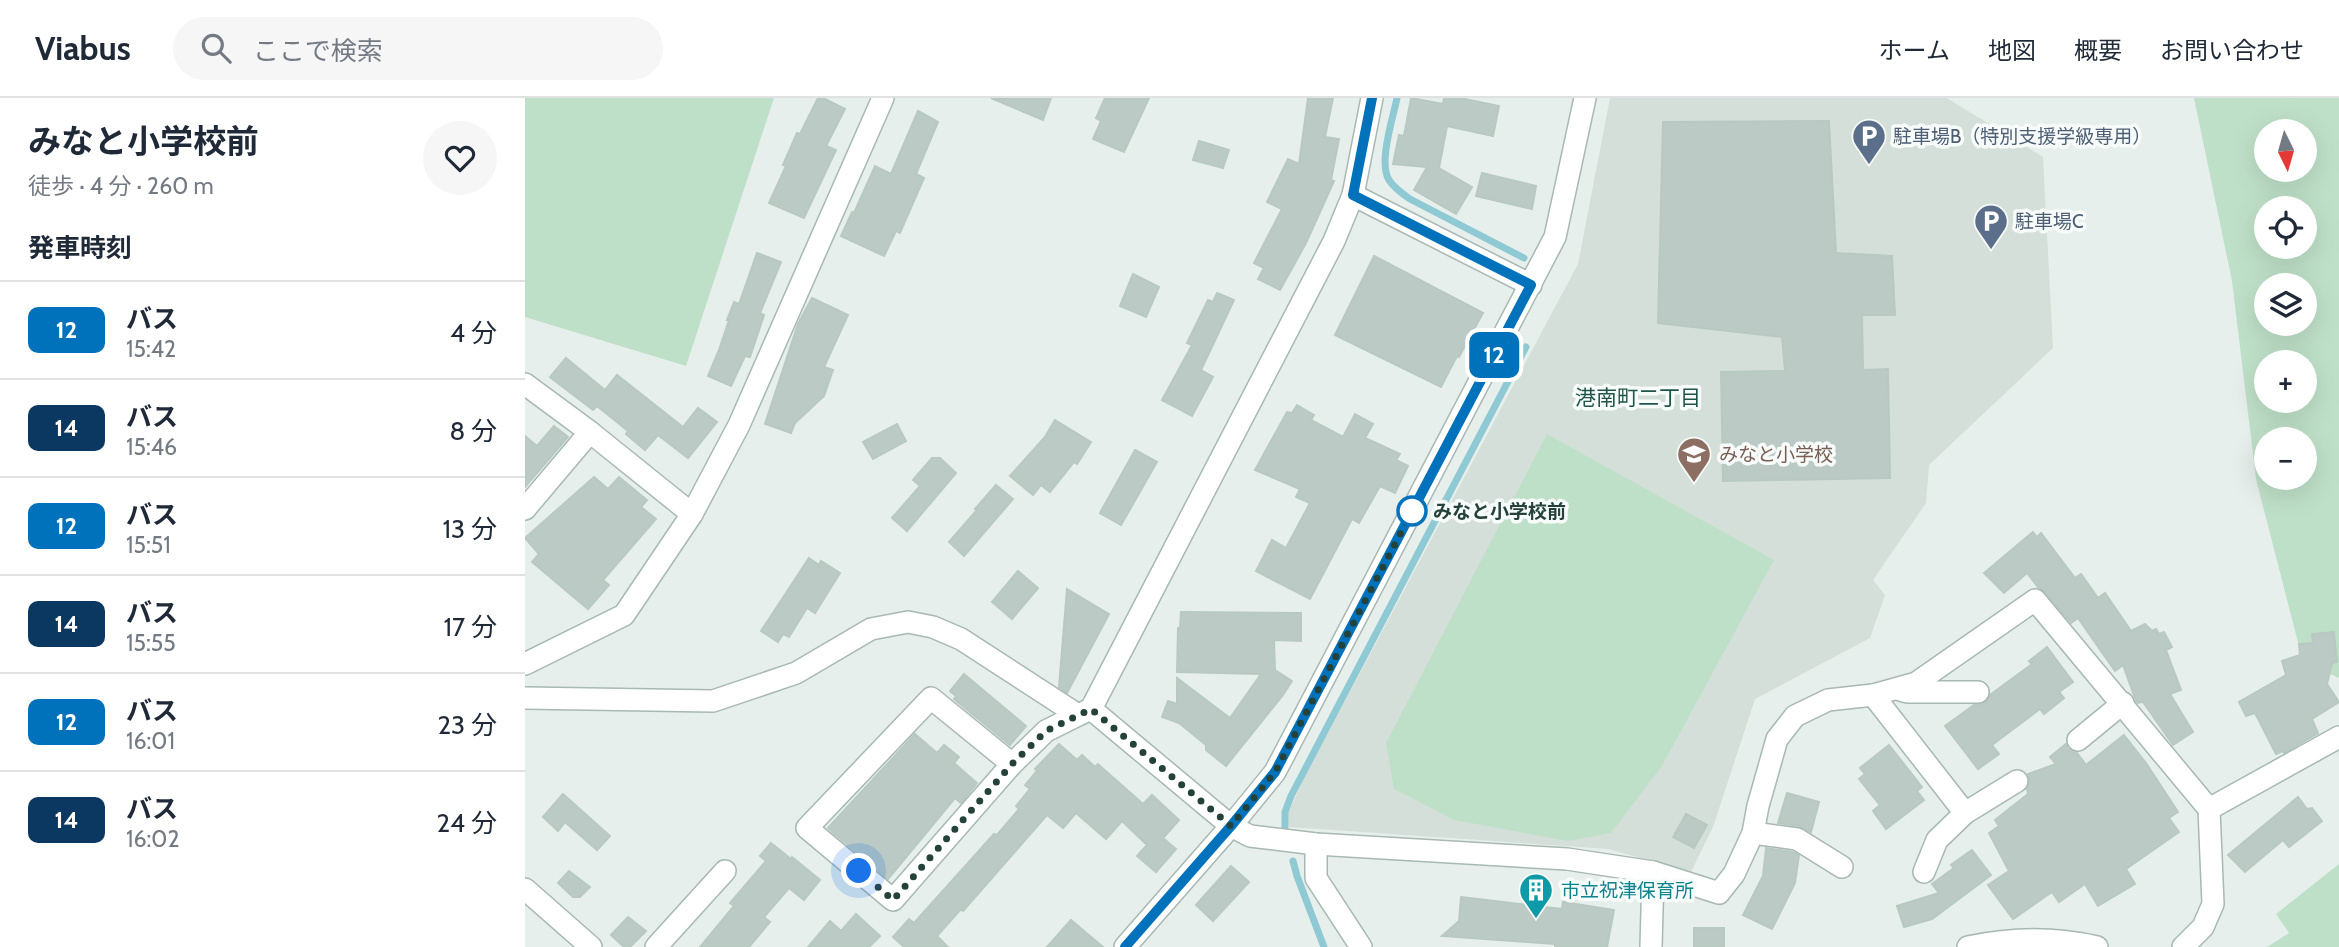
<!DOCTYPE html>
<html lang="ja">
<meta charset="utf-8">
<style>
body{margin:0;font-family:Cabin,"Noto Sans JP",sans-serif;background:#f6f6f7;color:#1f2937;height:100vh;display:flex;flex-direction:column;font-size:26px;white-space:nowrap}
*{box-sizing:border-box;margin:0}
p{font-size:23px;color:#747a83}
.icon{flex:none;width:38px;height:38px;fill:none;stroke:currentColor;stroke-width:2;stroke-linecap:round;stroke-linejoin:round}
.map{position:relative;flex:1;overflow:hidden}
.sheet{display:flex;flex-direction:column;background:#fff;width:525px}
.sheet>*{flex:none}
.badge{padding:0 14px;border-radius:10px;font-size:24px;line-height:46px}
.needle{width:46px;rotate:175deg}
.fabs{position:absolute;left:1729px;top:21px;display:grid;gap:14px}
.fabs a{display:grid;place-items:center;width:63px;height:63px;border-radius:50%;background:#fff;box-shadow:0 7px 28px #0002;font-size:35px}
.you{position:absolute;width:35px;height:35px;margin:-18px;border:5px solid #fff;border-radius:50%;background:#1a73e8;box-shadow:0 0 0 10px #1a73e833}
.map>.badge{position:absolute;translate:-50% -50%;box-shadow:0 0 0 4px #fff}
h2{padding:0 28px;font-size:26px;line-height:63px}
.round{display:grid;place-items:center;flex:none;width:74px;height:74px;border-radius:37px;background:#f6f6f7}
.summary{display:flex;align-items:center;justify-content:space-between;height:119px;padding:0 28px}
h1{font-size:33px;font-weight:700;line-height:52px}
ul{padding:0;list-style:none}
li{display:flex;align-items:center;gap:21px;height:98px;padding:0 28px;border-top:2px solid #e0e1e3}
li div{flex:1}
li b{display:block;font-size:26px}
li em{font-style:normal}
li .badge{min-width:77px;font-weight:700;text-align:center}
header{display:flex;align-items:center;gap:42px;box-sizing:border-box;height:98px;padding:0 35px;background:#fff;border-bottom:2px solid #e0e1e3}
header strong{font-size:33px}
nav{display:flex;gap:38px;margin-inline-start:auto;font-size:24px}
.search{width:490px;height:63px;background:#f6f6f7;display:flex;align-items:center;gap:18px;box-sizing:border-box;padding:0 24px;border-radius:38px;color:#747a83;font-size:26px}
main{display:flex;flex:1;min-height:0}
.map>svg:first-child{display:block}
.built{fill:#d4dfda}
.green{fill:#bfe0c8;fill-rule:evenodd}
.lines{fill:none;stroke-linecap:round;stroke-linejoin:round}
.stream{stroke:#8ec9d4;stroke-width:7}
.building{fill:#bbcac4;stroke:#b8c9c2;stroke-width:2}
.minor-casing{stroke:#a8b8b2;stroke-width:24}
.minor{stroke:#fff;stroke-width:21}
.line-casing{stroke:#fff;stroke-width:16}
.line{stroke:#0072bc;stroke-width:10}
.walk{stroke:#24423a;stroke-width:7;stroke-dasharray:0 12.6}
.stop-dot{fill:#fff;stroke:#0072bc;stroke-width:3.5}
.labels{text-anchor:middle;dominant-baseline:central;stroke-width:7;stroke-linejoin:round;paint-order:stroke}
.service-label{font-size:19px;fill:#4e5e75;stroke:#f7fbf9;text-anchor:start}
.education-label{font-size:19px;fill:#785e54;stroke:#f7fbf9;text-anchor:start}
.stop-label{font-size:19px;font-weight:bold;fill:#24423a;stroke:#f7fbf9;text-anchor:start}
.culture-label{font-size:19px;fill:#0d838f;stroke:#f7fbf9;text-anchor:start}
.neighbourhood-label{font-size:21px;fill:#1f5548;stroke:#f7fbf9}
</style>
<header>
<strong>Viabus</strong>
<div class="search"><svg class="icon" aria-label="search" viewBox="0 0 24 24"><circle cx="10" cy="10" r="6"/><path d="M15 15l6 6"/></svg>ここで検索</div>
<nav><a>ホーム</a><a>地図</a><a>概要</a><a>お問い合わせ</a></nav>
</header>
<main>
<section class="sheet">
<div class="summary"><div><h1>みなと小学校前</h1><p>徒歩 · 4 分 · 260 m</p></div><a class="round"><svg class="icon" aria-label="heart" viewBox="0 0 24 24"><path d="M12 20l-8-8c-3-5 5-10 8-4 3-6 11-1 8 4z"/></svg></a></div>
<h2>発車時刻</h2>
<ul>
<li><span class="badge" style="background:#0072bc;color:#fff">12</span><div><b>バス</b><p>15:42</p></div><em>4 分</em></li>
<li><span class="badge" style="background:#0b3861;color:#fff">14</span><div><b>バス</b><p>15:46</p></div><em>8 分</em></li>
<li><span class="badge" style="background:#0072bc;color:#fff">12</span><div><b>バス</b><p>15:51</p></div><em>13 分</em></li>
<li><span class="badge" style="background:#0b3861;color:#fff">14</span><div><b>バス</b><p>15:55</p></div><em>17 分</em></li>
<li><span class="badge" style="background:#0072bc;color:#fff">12</span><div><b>バス</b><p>16:01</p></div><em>23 分</em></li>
<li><span class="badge" style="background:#0b3861;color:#fff">14</span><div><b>バス</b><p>16:02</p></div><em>24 分</em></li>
</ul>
</section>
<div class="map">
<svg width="1814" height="849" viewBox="0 0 1814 849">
<rect width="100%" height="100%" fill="#e6efeb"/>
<polygon class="built" points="1085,0 1422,0 1518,59 1528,250 1404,367 1401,405 1348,482 1360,497 1345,540 1230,601 1188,729 1166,774 1083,751 764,729 763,715 779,680 1053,166"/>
<g class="green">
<polygon points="0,0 249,0 161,268 0,219"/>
<path d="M1669,0H1814V580L1778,564L1731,381L1707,183ZM1741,33H1780V72H1741ZM1741,110H1780V149H1741ZM1741,187H1780V226H1741ZM1741,264H1780V303H1741ZM1741,341H1780V380H1741Z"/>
<polygon points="1022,336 1249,462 1137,668 1086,735 1043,743 929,722 869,691 861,645"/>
<polygon points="1814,766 1814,849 1742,849 1764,835 1751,816"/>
</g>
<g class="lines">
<g class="stream">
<path d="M872,0C868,20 853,65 864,82C869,90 878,96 885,101L999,160"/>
<polyline points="760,729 760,714 766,698 1001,249"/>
<polyline points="768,763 772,778 799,849"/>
</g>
</g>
<g class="building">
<polygon points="293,0 298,0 320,11 301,48 311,52 279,120 244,105 261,68 258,67 272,35 275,36"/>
<polygon points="466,0 526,0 518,22"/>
<polygon points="580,0 624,0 599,54 568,41 576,23 571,20"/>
<polygon points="783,0 808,0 800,39 814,41 806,82 809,83 781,145 755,192 733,181 739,170 729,165 757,111 742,104 763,61 774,66"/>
<polygon points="886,0 918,6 919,0 935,0 974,8 968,38 922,28 914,70 947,89 931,116 889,92 902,69 868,66 874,37 879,38"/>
<polygon points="393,13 413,24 391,76 399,80 375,135 371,133 359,158 316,138 327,114 329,115 350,68 366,76"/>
<polygon points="1304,23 1311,155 1367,158 1370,217 1337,217 1338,272 1363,271 1365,380 1198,383 1196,274 1260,273 1257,239 1133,225 1138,24"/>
<polygon points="674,43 704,52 698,70 668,62"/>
<polygon points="957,75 1011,88 1007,111 951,98"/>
<polygon points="232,155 256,164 235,215 239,217 225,259 220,258 206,288 183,278 194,252 204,222 202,222 209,204 214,206"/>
<polygon points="849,158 958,215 934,259 932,258 916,289 810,237"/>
<polygon points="608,176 634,189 621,219 595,208"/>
<polygon points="692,195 709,202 676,272 688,279 667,318 637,302 667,247 662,245 683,202 688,204"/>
<polygon points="287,200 323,217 299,269 308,272 299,298 270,325 266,335 240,326 273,226"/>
<polygon points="41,260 80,292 92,277 158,329 173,310 192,324 163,360 133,337 120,352 101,336 103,333 72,308 68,312 25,279"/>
<polygon points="772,307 789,317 786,322 818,339 830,316 848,326 840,340 875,356 871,362 883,368 870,395 855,388 834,425 827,421 785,501 731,473 747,442 761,450 785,405 771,399 775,391 730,372 762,314 767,315"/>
<polygon points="530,322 566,344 552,366 549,364 525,394 516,387 508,397 485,378 520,339"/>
<polygon points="372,326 381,343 348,361 338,344"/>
<polygon points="29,328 43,339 0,389 0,338 12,348"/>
<polygon points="610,352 632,364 596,427 575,415"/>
<polygon points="407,360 415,360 431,375 382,433 367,420 395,388 388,382"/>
<polygon points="69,379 83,391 94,379 122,402 116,409 131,421 78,482 84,487 63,511 7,464 14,456 0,440"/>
<polygon points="471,387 488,401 439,458 424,444 452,412 450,411"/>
<polygon points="1508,434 1512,439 1516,435 1550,480 1556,476 1573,500 1580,495 1606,533 1620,526 1627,533 1631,531 1634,536 1639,534 1647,549 1641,552 1656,592 1645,596 1668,634 1648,647 1618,604 1613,605 1611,603 1598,567 1590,573 1553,520 1546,525 1520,494 1513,489 1502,475 1479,495 1459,475"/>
<polygon points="284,460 294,467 296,463 315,475 290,515 282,510 264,539 258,536 253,544 236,533"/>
<polygon points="493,473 513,490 487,521 467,504"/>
<polygon points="542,491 584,516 542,595 534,589"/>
<polygon points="656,514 776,515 776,543 749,542 750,572 767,583 758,597 701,668 681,652 681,647 654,625 637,619 643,603 652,606 652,580 705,620 736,576 652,574 653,530 655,530"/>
<polygon points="1809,534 1812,564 1807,565 1802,586 1814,604 1787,621 1793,635 1759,655 1758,653 1751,656 1730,615 1721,618 1714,604 1761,577 1757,563 1775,557 1774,546 1788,545 1787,536"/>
<polygon points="1522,549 1548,584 1534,594 1539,600 1519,616 1515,611 1467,647 1474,656 1453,671 1420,628 1449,607 1460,605 1465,597 1507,566 1504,563"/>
<polygon points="439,576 501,628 485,647 429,601 431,598 425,593"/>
<polygon points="390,636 412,655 419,647 434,659 429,665 452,685 436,705 430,700 363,781 303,730"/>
<polygon points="1599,637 1621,665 1653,714 1644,720 1654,734 1601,771 1610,786 1573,808 1560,786 1534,804 1527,794 1488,821 1463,787 1484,773 1464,735 1474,728 1470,722 1503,696 1502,691 1505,682 1503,676 1531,666 1525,659 1541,646 1543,651 1552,655 1561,667"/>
<polygon points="534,646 552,662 557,657 570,669 573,666 618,706 627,697 654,722 638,740 651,751 631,774 612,758 622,747 597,723 581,741 551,715 538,730 522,717 438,813 436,811 412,838 423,849 379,849 368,839 384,821 389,825 469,736 472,737 494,711 491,708 505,691 500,687 512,673 510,671"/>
<polygon points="1364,647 1397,689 1392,693 1399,702 1361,731 1348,713 1355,707 1334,681 1340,676 1335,670"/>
<polygon points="1262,695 1294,704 1286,734 1274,728 1253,725"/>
<polygon points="38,696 85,738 72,752 40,724 33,733 18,719"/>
<polygon points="1773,699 1782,711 1787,710 1797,723 1764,749 1758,742 1720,774 1703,757"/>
<polygon points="1161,716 1182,727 1169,750 1148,739"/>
<polygon points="246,745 266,761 267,759 295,782 279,802 264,790 239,819 245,824 224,849 175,849 209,808 205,805 241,763 235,758"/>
<polygon points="1241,750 1267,754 1274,757 1270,785 1247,831 1218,817 1238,778"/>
<polygon points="1447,752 1466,777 1407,821 1379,829 1372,808 1414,795 1407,786 1429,770 1426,767"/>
<polygon points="706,768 724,784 688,823 671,807"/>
<polygon points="44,773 65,789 55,799 48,799 33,785"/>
<polygon points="936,799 1037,811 1038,804 1089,812 1082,849 1030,849 1030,846 917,838 934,823"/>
<polygon points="331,816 355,838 344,849 283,849 305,823 316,833"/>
<polygon points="103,819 121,833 105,849 99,849 86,837"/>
<polygon points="546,822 578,849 522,849"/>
<rect x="1169" y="830" width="30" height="19"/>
</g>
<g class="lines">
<g class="minor-casing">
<g id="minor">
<polyline points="828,97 1006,187"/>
<polyline points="0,286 65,334 167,416"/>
<polyline points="0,411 65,334"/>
<polyline points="0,566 99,517 167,416 214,327 358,0"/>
<polyline points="1375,592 1382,594 1453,594"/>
<polyline points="1348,597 1440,715"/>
<polyline points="0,600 188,603 271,575 346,531 383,524 408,529 436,541 553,617 566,611 706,728 725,738 791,746 1042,761 1128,774 1194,795 1209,776 1228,735 1233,708 1252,641 1270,618 1303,602 1348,597 1391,585 1510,502 1684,711 1688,806 1678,829 1658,849"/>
<polyline points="566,611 809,143 828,97 847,0"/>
<polyline points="1553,642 1598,605"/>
<polyline points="487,666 406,600 282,730 368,802 487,666 521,633 553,617"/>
<polyline points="1684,711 1814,639"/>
<polyline points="1228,735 1272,741 1317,769"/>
<polyline points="791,746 791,780 836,849"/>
<polyline points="1399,774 1412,742 1440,715 1492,683"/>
<polyline points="0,791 66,849"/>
<polyline points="131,849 200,773"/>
<polyline points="600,849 706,728 750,674 1030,139 1060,0"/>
<polyline points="1126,849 1128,774"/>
<path d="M1443,849C1485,840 1530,839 1572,849"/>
</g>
</g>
<use href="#minor" class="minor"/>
</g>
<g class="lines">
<g class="line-casing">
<polyline id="line" points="600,849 706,728 750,674 1006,187 828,97 847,0"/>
</g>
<use href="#line" class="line"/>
<polyline class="walk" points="334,773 368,802 487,666 521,633 566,611 706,728 750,674 891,406 887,413"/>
</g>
<defs>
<g id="parking-pin" transform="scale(1.75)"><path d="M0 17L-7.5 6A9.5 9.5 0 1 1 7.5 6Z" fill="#5c6f8a" stroke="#f7fbf9"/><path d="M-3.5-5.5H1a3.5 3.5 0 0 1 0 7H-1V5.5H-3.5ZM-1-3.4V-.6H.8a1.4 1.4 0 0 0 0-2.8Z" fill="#fff"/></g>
<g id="school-pin" transform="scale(1.75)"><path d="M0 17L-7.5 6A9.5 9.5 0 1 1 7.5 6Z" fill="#8d6e63" stroke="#f7fbf9"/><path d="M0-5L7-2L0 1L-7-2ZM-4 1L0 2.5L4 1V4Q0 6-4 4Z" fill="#fff"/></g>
<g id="building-pin" transform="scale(1.75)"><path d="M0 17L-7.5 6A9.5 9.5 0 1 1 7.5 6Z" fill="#0f9aa8" stroke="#f7fbf9"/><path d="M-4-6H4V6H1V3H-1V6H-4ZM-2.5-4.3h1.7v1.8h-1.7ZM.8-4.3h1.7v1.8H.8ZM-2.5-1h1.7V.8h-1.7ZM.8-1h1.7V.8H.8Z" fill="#fff"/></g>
</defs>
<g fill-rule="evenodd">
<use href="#parking-pin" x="1344" y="38"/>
<use href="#parking-pin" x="1466" y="123"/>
<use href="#school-pin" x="1169" y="356"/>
<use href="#building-pin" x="1011" y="792"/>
</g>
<circle class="stop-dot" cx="887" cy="413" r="14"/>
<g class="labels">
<g class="service-label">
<text x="1368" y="38">駐車場B（特別支援学級専用）</text>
<text x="1490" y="123">駐車場C</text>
</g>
<g class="education-label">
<text x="1194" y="356">みなと小学校</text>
</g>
<g class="stop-label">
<text x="908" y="413">みなと小学校前</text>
</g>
<g class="culture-label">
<text x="1036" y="792">市立祝津保育所</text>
</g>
<g class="neighbourhood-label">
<text x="1113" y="299">港南町二丁目</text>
</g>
</g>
</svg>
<div class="fabs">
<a><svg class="needle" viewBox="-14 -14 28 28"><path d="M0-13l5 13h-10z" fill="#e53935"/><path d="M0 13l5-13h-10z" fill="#747a83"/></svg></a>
<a><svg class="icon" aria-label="locate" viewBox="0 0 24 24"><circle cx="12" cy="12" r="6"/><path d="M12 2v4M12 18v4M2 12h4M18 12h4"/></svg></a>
<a><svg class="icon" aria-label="layers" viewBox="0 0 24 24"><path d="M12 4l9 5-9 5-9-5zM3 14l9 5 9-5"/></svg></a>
<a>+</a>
<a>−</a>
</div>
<div class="you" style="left:334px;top:773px"></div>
<b class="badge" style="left:969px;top:257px;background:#0072bc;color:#fff">12</b>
</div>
</main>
